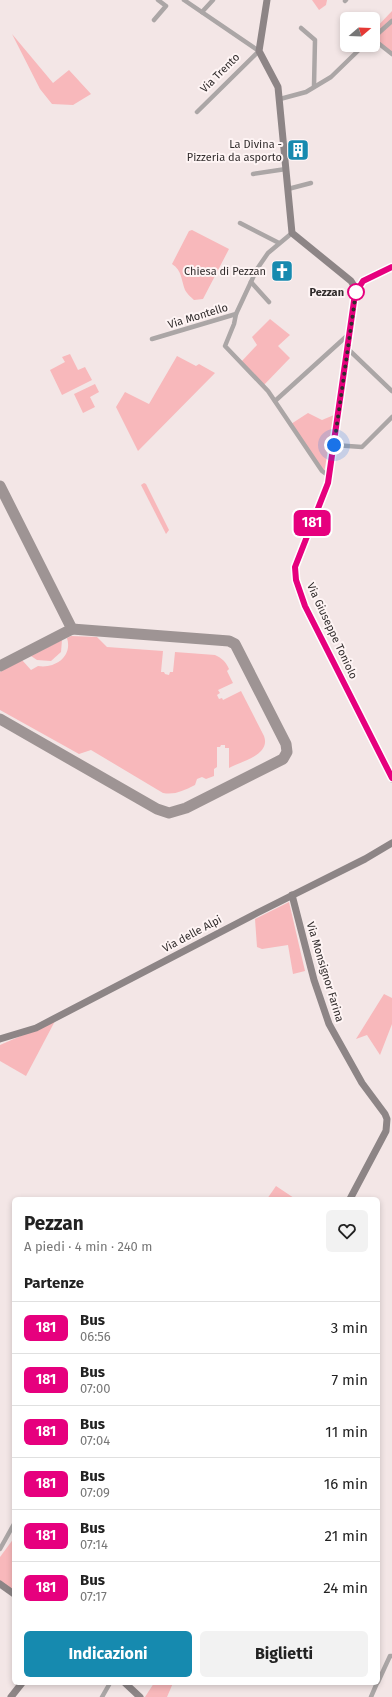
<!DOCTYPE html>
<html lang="it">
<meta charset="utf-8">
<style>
body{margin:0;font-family:"Fira Sans",sans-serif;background:#f2f2f2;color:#222;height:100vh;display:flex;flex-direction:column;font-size:15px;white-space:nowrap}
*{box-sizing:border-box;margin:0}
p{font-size:13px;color:#767676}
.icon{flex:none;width:22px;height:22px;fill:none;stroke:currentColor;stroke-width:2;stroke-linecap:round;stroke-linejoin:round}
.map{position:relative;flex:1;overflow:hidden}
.panel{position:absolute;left:12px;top:1197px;width:368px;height:488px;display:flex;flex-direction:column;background:#fff;border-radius:6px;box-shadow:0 2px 6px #0003}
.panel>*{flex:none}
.badge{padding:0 8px;border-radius:6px;font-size:14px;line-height:26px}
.needle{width:26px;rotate:71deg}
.tools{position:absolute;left:340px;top:12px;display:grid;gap:8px}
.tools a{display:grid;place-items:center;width:40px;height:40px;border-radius:6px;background:#fff;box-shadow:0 2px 6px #0003;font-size:20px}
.you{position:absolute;width:20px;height:20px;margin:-10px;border:3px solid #fff;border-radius:50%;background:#1a73e8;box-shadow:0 0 0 6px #1a73e833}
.map>.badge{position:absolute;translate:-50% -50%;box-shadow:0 0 0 2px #fff}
h2{padding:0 12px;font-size:15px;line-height:36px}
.round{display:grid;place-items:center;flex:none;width:42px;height:42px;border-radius:6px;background:#f2f2f2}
.headline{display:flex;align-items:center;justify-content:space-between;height:68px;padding:0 12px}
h1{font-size:19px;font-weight:700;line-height:30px}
.primary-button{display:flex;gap:8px;margin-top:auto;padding:8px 12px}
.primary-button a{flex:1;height:46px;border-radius:6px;background:#168aaf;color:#fff;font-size:16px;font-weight:700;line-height:46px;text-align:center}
.primary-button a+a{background:#f2f2f2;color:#222}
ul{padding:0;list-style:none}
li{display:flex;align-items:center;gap:12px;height:52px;padding:0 12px;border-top:1px solid #e0e0e0}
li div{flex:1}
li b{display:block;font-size:15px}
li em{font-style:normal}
li .badge{min-width:44px;font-weight:700;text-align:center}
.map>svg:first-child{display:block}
.green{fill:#f8b8bb}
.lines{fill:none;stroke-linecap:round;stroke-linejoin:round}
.taxiway{stroke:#9e9494;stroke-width:11}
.street{stroke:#aba6a6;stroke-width:4.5}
.secondary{stroke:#8d8586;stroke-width:7}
.line-casing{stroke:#fff;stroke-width:9}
.line{stroke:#e6007e;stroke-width:6}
.walk{stroke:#312c2c;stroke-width:4;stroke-dasharray:0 7.2}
.stop-dot{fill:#fff;stroke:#e6007e;stroke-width:2}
.labels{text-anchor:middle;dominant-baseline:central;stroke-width:4;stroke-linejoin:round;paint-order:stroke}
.street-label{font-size:11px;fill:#312c2c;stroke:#fef4f4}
.poi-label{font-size:11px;fill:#312c2c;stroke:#fef4f4;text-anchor:end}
.stop-label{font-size:11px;font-weight:bold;fill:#312c2c;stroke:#fef4f4;text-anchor:end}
</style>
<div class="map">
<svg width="392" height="1697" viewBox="0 0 392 1697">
<rect width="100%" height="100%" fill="#f3e6e6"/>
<g class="green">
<polygon points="312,0 327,0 326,5 319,10"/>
<polygon points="392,11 392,52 373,38 373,31"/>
<polygon points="12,34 53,83 69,70 91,94 73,105 52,104 40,89"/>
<path d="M192,230L229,249L203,299L194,300C191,297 187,294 185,290C181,280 182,270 172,264L189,231Z"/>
<polygon points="270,319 290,335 278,346 290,358 262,387 241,362 257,345 252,337"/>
<polygon points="70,354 78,370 85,367 92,380 62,395 50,370 65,362 62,357"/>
<polygon points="177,356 196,366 199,364 215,373 138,451 116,407 125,392 149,404"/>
<polygon points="95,384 99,392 90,397 95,407 83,413 74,394"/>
<polygon points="308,413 322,420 334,415 324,473 291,424"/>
<polygon points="144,483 146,484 169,530 166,534 141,485"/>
<path d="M71,636L97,637L107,647L163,651L161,672H164L165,674L169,675L170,672H173L175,652L215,655C222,658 226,662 229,669L227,671L233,683L218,690L220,693L217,695L219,699L222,698L223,700L241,691L264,736C271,755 242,761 229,768V748H225V745H221L220,747H217V767L214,769V776L206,779L202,777L197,779L195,785C183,791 175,795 163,793L91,750L79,754L0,710V672L22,660L31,670L38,666C54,669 73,657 67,638Z"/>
<polygon points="62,640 61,652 51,661 37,660 31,656"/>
<polygon points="289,902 305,971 293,974 288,945 262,949 257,947 255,919"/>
<polygon points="384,994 392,998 392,1024 380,1055 367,1035 356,1039"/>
<polygon points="55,1021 26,1076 0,1061 0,1045"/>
<polygon points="276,1186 294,1198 295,1199 267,1199"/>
<polygon points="14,1538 14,1591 0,1581 0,1557"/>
<polygon points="154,1683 186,1683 173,1683 167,1697 145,1697"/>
</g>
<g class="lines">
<g class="taxiway">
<polyline points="0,486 72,629 0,666"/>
<polyline points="0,719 157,809 169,813 186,808 283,759 287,752 286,744 235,644 229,641 72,629"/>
</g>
<g class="street">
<polyline points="184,0 259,51 197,112"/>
<polyline points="345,1 346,0"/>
<polyline points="202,12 213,0"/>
<polyline points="154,20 166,6 158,0"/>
<polyline points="301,28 315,40 314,86"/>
<polyline points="373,38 392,21"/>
<polyline points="373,39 392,54"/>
<polyline points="280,99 306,92 331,77 364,45"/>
<polyline points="253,174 286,169"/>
<polyline points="288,189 311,183"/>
<polyline points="240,223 279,243"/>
<polyline points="251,282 269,302"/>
<polyline points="236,314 234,324 225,346 268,391 322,471 329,476"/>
<polyline points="152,339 236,314 257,269 268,253 292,233"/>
<polyline points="348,349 392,391"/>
<polyline points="275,401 349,334"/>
<polyline points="334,445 362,447 392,417"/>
<polyline points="0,1549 14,1524"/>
<polyline points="378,1682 390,1656 392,1656"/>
<polyline points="102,1697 110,1683"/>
<polyline points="371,1697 377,1683"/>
</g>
<g class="secondary">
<polyline points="267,0 259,51 278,87 292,233 351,281 356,289 328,483 295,567 296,580 305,606 392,779"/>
<polyline points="355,294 363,281 392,267"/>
<polyline points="292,895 314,980 329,1024 362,1083 385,1114 387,1119 386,1131 350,1199"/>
<polyline points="0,1039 36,1028 257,913 365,859 392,843"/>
<polyline points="0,1584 14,1594"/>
<polyline points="125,1683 140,1697"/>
<polyline points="11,1697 22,1683"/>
</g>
</g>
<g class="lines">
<g class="line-casing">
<polyline id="line" points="392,267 363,281 355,294 328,483 295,567 296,580 305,606 392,778"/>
</g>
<use href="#line" class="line"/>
<polyline class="walk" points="334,445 356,292"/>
</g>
<defs>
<g id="building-square" transform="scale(1.15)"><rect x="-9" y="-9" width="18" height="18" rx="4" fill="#168aaf" stroke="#fef4f4"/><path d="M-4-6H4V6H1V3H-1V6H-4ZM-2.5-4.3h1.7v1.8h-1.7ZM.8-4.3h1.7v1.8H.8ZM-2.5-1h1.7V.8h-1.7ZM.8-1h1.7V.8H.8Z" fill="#fff"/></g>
<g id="church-square" transform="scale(1.15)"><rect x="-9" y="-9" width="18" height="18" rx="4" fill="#168aaf" stroke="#fef4f4"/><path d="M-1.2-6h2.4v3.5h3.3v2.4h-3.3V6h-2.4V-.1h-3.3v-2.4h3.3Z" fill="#fff"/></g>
</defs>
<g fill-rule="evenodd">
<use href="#building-square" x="298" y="150"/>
<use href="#church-square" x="282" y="271"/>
</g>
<circle class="stop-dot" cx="356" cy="292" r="8"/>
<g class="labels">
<g class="street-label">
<text transform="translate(220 73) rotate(-45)">Via Trento</text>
<text transform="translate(198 316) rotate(-17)">Via Montello</text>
<text transform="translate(332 631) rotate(65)">Via Giuseppe Toniolo</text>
<text transform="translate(192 934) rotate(-28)">Via delle Alpi</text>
<text transform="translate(325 972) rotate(73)">Via Monsignor Farina</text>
</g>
<g class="poi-label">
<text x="282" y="144">La Divina -<tspan x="282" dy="13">Pizzeria da asporto</tspan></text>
<text x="266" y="271">Chiesa di Pezzan</text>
</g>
<g class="stop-label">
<text x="344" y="292">Pezzan</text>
</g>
</g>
</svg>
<div class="tools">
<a><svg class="needle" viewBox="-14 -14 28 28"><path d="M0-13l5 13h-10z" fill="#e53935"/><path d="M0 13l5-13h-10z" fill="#767676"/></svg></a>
</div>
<div class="you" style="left:334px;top:445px"></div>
<b class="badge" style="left:312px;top:523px;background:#e6007e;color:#fff">181</b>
<section class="panel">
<div class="headline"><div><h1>Pezzan</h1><p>A piedi · 4 min · 240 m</p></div><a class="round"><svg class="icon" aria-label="heart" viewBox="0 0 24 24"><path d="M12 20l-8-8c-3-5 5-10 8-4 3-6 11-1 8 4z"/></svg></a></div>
<h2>Partenze</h2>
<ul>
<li><span class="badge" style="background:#e6007e;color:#fff">181</span><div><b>Bus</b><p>06:56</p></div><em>3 min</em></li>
<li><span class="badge" style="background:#e6007e;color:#fff">181</span><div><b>Bus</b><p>07:00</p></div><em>7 min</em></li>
<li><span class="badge" style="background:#e6007e;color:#fff">181</span><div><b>Bus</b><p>07:04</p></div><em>11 min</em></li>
<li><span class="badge" style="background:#e6007e;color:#fff">181</span><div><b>Bus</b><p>07:09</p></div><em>16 min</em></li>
<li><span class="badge" style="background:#e6007e;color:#fff">181</span><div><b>Bus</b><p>07:14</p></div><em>21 min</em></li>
<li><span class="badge" style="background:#e6007e;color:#fff">181</span><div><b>Bus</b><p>07:17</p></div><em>24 min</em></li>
</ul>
<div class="primary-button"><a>Indicazioni</a><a>Biglietti</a></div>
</section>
</div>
